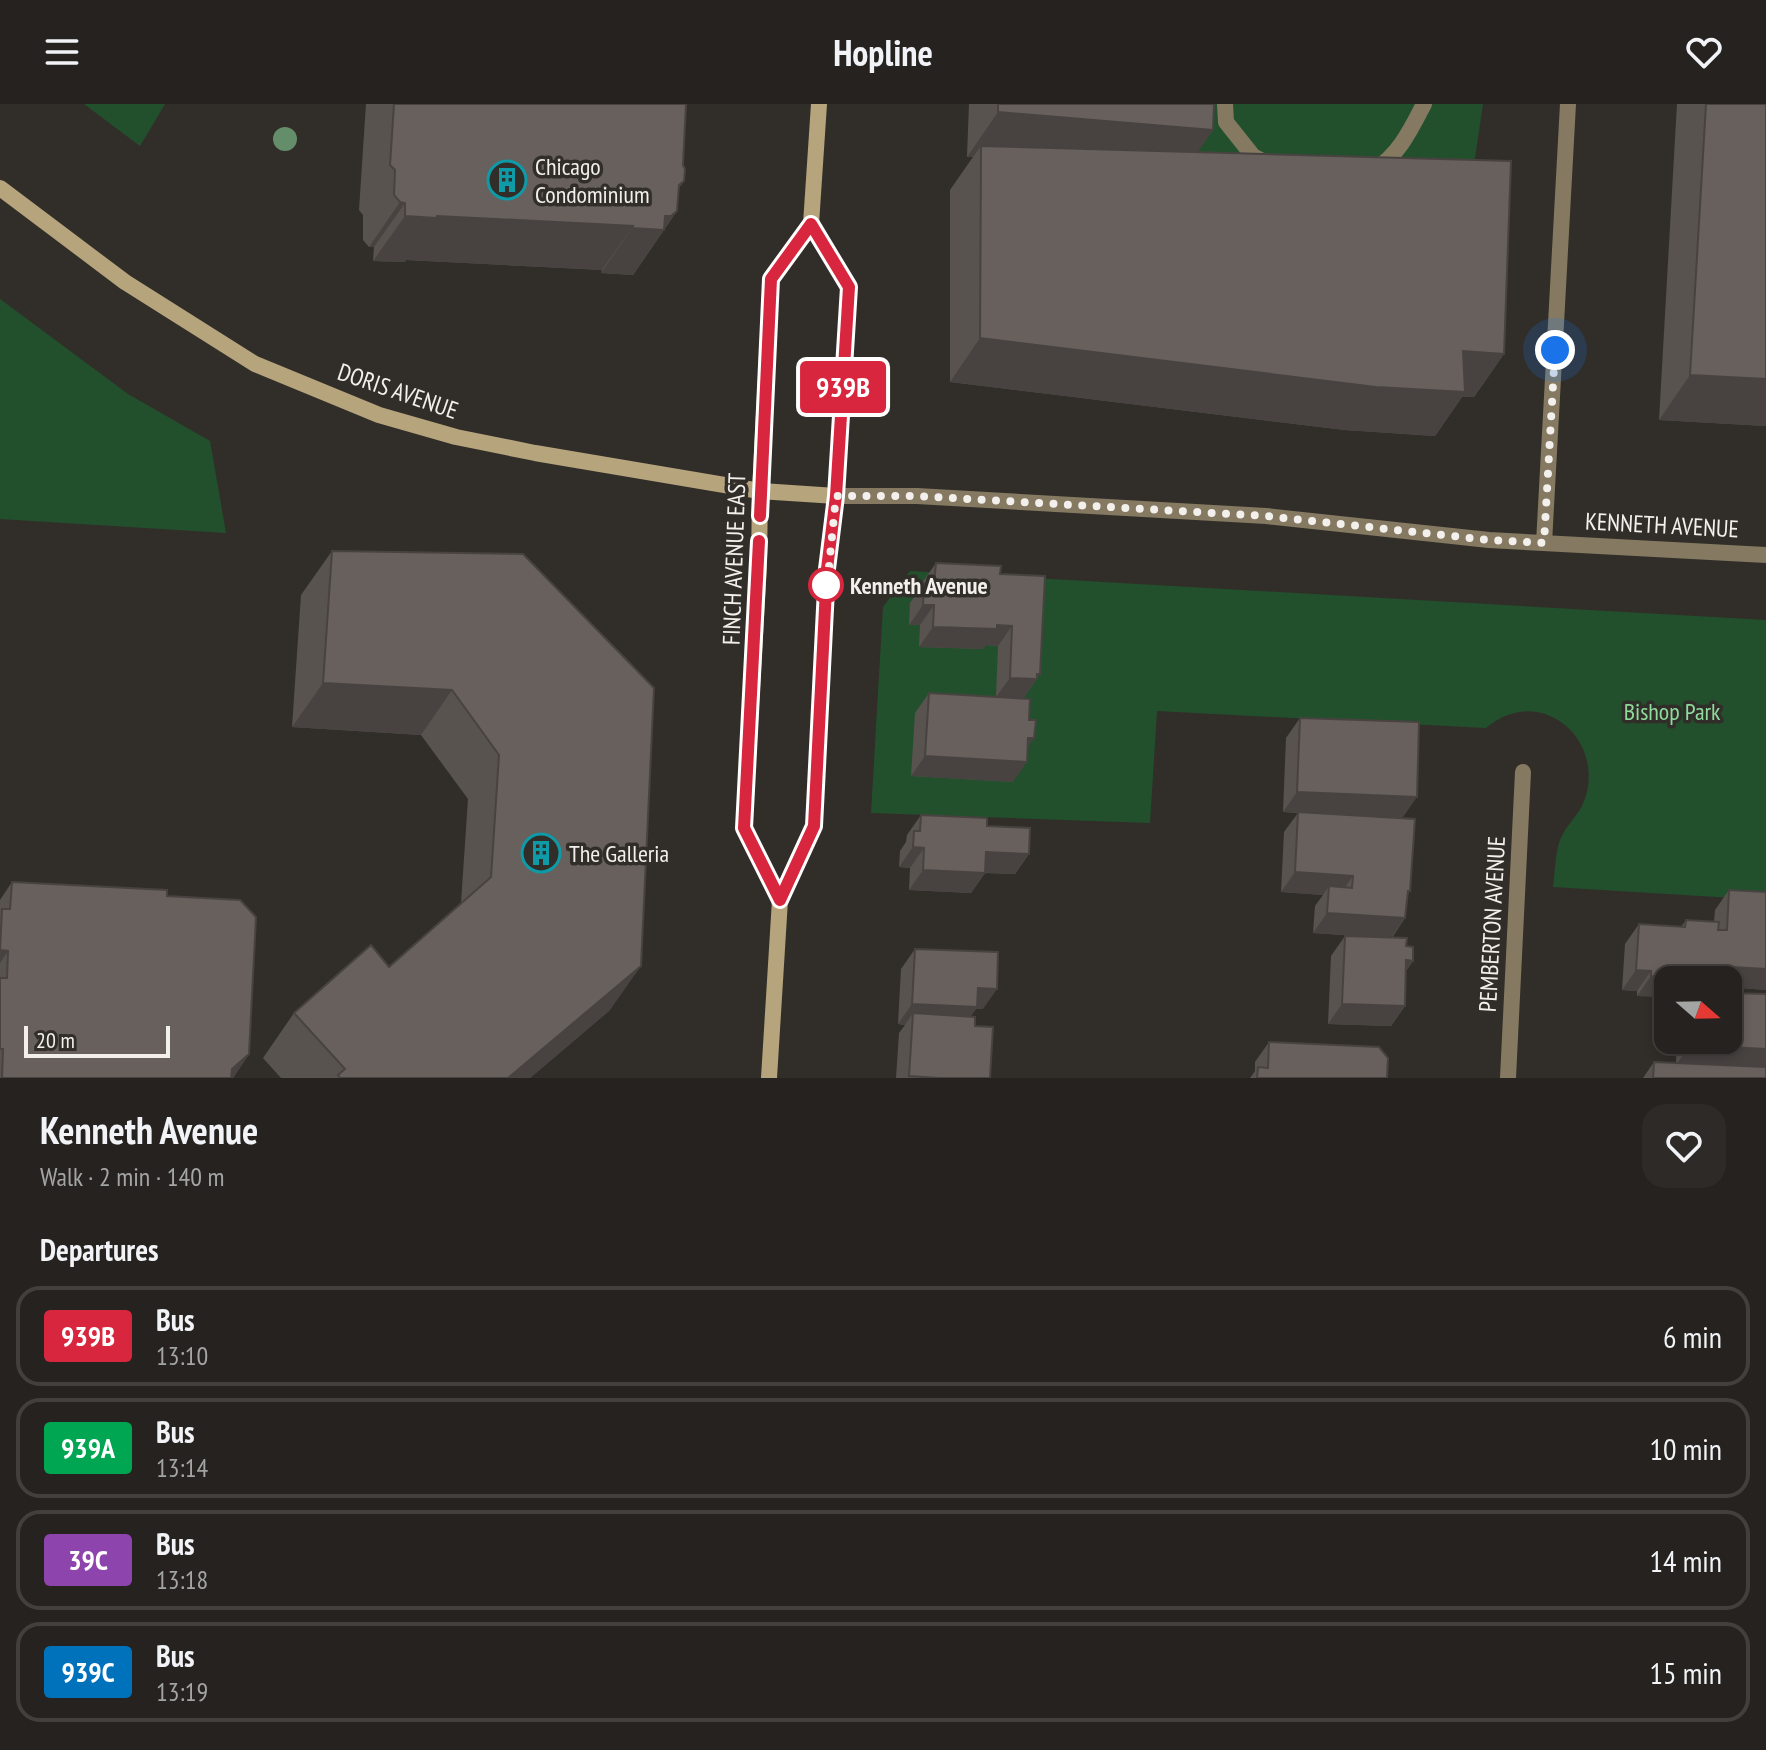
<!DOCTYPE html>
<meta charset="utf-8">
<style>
body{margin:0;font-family:"PT Sans Narrow",sans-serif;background:#2d2a28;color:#f1f3f6;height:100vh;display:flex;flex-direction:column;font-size:30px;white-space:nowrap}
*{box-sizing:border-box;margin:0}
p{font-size:26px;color:#a3a4a4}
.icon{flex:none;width:44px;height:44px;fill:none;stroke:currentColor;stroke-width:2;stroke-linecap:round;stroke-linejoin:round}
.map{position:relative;height:974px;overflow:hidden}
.side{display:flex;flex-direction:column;background:#25221f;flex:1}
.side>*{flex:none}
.badge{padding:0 16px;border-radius:6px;font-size:28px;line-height:52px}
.needle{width:52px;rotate:110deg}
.buttons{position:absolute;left:1654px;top:862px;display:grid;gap:16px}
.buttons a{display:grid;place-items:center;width:88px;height:88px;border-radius:16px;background:#25221f;box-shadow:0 4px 12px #0003,0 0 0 2px #423f3d;font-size:40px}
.scale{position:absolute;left:24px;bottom:20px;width:146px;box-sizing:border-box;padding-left:8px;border:4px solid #f2efec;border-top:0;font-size:22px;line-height:28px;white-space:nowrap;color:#f2efec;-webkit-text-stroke:6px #312e29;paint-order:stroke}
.you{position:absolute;width:40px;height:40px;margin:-20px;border:6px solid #fff;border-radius:50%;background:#1a73e8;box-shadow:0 0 0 12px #1a73e833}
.map>.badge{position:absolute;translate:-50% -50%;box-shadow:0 0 0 4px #fff}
h2{padding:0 40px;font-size:30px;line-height:72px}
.round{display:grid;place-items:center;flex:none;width:84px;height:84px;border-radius:24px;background:#2d2a28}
.summary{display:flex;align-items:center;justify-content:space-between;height:136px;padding:0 40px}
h1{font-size:38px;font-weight:700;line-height:60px}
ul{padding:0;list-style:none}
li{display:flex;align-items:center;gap:24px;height:100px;margin:0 16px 12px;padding:0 24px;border:4px solid #423f3d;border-radius:24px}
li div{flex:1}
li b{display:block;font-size:30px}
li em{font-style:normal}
li .badge{min-width:88px;font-weight:700;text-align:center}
header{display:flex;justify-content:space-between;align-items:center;height:104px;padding:0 40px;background:#25221f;font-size:36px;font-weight:700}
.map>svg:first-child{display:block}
.green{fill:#22502d}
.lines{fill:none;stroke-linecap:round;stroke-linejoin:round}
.lane{stroke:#857a61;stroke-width:16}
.street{stroke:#857a61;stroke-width:16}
.secondary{stroke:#b6a47c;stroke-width:16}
.tree{fill:#648d69}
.wall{fill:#595350}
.shaded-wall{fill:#484341}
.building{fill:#67605d;stroke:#484341;stroke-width:2}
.line-casing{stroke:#fff;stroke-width:18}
.line{stroke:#d7263d;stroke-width:12}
.walk{stroke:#f2efec;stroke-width:8;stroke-dasharray:0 14.4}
.stop-dot{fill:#fff;stroke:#d7263d;stroke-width:4}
.labels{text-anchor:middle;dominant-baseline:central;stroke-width:7;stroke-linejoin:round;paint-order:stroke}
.poi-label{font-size:24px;fill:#f2efec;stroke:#312e29;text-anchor:start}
.street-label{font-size:24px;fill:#f2efec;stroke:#312e29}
.stop-label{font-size:24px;font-weight:bold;fill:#f2efec;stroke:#312e29;text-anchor:start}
.park-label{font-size:24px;fill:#8edb9d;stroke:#312e29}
</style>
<header><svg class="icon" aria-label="menu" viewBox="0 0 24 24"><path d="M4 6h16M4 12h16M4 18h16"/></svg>Hopline<svg class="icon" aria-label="heart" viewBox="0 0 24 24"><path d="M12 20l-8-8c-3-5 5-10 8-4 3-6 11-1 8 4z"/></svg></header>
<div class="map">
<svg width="1766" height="974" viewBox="0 0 1766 974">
<rect width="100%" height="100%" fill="#312e29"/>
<g class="green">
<polygon points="84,0 165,0 140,42"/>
<polygon points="1173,0 1483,0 1466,114 1166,72"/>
<polygon points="0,195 128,290 210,337 226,429 0,415"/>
<path d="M910,467L1766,516V796L1553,783C1555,768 1555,753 1559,739C1563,725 1575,715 1582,702C1598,669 1585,627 1550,612C1527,602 1504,609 1486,624L1157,607L1150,719L871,709L883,503Z"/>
</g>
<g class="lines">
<g class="lane">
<polyline points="1225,0 1226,18 1253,52 1268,60"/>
<path d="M1374,66C1399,51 1411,25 1424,0"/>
</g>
<g class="street">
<polyline points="836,392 917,392 1266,412 1489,436 1766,451"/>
<polyline points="1544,439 1568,0"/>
<polyline points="1508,974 1523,668"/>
</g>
<g class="secondary">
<polyline points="0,84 125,178 255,260 379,311 456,333 535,349 760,387 836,392"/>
<polyline points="780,796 744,724 759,461 760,387 771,175 811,120 819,0"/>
<polyline points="769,974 780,796 814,722 827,465 836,392 849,183 811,120"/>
</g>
</g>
<circle class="tree" cx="285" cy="35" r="12"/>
<g class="wall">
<polygon points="366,0 686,0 683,61 684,77 679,84 677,107 633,171 601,169 602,166 406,156 405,158 373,157 374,143 369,143 363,136 363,111 359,106"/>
<polygon points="969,0 1214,0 1213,26 1197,48 1504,250 1474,293 1462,293 1435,332 1345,326 950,278 950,86 973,53 967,53"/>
<polygon points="1677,0 1766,0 1766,322 1659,316"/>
<polygon points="332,447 523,450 610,906 530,974 281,974 263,954 294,909 389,863 461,799 468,695 421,631 292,623 301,491"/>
<polygon points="936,459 1000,470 1040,570 1023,595 1028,644 1013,678 911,672 915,609 929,589 996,593 998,542 986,541 983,545 919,543 920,521 909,521 910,499 921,483 922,479"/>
<polygon points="1300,614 1403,713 1324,710 1410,787 1407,791 1405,814 1392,834 1406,842 1413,857 1406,867 1405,902 1391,922 1328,920 1331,852 1345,832 1371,833 1313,829 1315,802 1323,791 1281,788 1284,728 1298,709 1283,708 1286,634"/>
<polygon points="921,711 1029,750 1015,770 985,769 971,789 909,786 910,764 899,763 900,747 906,738 907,731"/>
<polygon points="12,778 167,792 249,950 233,974 0,974 0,796"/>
<polygon points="1729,786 1766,788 1766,886 1728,883 1728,876 1637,892 1637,887 1622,886 1625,840 1639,820 1681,823 1686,816 1714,818 1715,806"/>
<polygon points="915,845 983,905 976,905 970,913 975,922 990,974 896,974 899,929 905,921 898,920 901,865"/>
<polygon points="1677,936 1728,936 1766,974 1643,974 1654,958 1676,959"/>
<polygon points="1269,938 1387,974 1250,974 1255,967 1255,958"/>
</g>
<g class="shaded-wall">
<polygon points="998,8 1213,26 1182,71 981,42 973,53 967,53"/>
<polygon points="684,77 652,122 665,112 677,107 633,171 601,169 632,124"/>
<polygon points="400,98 405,99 374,143 369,143"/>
<polygon points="405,112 437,112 633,122 602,166 406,156 405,158 373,157"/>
<polygon points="980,234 1463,247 1504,250 1474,293 1462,293 1435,332 1345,326 950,278"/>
<polygon points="1690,271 1766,275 1766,322 1659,316"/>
<polygon points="923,501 934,501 920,521 909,521"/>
<polygon points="997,521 1012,522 998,542 986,541 983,545 919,543 933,523"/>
<polygon points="1037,570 1040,570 1023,595 996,593 1010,574"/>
<polygon points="323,579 452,586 421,631 292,623"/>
<polygon points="1028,634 1034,634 1020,654"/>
<polygon points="925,652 1027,658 1013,678 911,672"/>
<polygon points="1297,688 1417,693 1403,713 1283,708"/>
<polygon points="913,743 924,744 910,764 899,763"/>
<polygon points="986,748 1029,750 1015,770 972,768"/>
<polygon points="923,766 985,769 971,789 909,786"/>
<polygon points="1295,768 1353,772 1339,792 1329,782 1323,791 1281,788"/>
<polygon points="1327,809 1405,814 1391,834 1313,829"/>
<polygon points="0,846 8,847 0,859"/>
<polygon points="1406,856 1413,857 1399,877"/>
<polygon points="641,862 610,906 530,974 508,974"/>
<polygon points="1715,862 1766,865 1766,886 1728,883 1728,876 1668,876 1668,894 1637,892 1651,872"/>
<polygon points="1636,866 1651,867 1637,887 1622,886"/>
<polygon points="978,884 997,885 983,905 976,905 963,923 913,909 905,921 898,920 912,900"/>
<polygon points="1342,900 1405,902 1391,922 1328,920"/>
<polygon points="1690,941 1766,945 1766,966 1676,961"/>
<polygon points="249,950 233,974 225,974 232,965"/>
</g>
<g class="building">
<polygon points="394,0 686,0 683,61 685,65 684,77 679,81 677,107 671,112 665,112 664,126 632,124 633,122 437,112 436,114 405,112 405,99 400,98 394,91 395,66 390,61"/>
<polygon points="998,0 1214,0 1213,26 998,8"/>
<polygon points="1706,0 1766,0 1766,275 1690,271"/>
<polygon points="981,42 1511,57 1504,250 1463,247 1465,288 1376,283 980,234"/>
<polygon points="332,447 523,450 654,584 641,862 508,974 340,974 338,971 345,965 294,909 371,841 389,863 491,773 499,651 452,586 323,579"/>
<polygon points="936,459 1001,462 1000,470 1045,472 1040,570 1037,570 1037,575 1010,574 1012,522 997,521 997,525 933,523 934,501 923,501 924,479 934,480"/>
<polygon points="929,589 1030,595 1029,616 1036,616 1034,634 1028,634 1027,658 925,652"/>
<polygon points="1300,614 1419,618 1417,693 1297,688"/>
<polygon points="1298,708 1415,715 1410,787 1408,787 1405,814 1327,809 1329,782 1352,784 1353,772 1295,768"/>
<polygon points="921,711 987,714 987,722 1030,724 1029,750 986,748 985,769 923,766 924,744 913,743 914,727 920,727"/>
<polygon points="12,778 167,786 167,792 240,796 256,813 249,950 232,965 231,974 2,974 3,945 0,945 0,874 7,874 8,847 0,846 2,805 10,805"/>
<polygon points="1729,786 1766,788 1766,865 1715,862 1714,876 1651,872 1651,867 1636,866 1639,820 1685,823 1686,816 1719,818 1718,826 1727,826"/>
<polygon points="1345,832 1407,834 1406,842 1413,843 1413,857 1406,856 1405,902 1342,900"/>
<polygon points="915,845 998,848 997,885 978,884 977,903 912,900"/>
<polygon points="1728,889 1766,890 1766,945 1690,941 1690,936 1728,936"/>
<polygon points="913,909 975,913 975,922 993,923 990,974 939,974 909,972"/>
<polygon points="1269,938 1379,943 1388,954 1387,974 1257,974 1258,963 1268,964"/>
<polygon points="1654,958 1766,963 1766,974 1653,974"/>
</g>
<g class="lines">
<g class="line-casing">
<polyline id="line" points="759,437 744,724 780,796 814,722 827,465 836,392 849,183 811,120 771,175 760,412"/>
</g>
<use href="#line" class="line"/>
<polyline class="walk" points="826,481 826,493 836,392 917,392 1266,412 1489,436 1544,439 1555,246"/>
</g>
<defs>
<g id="building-ring" transform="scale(2)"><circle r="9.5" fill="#312e29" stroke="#0f9aa8" stroke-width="1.5"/><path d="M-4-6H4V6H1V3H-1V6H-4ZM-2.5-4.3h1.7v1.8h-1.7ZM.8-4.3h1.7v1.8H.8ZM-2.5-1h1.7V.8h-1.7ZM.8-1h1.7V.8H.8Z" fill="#0f9aa8"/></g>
</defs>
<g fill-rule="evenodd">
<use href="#building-ring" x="507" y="76"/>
<use href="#building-ring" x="541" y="749"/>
</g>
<circle class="stop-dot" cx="826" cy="481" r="16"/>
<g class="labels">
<g class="poi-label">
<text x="535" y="62">Chicago<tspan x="535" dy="28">Condominium</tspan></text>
<text x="569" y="749">The Galleria</text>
</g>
<g class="street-label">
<text transform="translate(398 287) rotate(19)">DORIS AVENUE</text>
<text transform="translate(1662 421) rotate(3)">KENNETH AVENUE</text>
<text transform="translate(734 455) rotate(-88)">FINCH AVENUE EAST</text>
<text transform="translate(1492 820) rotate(-87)">PEMBERTON AVENUE</text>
</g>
<g class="stop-label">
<text x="850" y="481">Kenneth Avenue</text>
</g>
<g class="park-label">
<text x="1672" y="607">Bishop Park</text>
</g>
</g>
</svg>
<div class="buttons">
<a><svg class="needle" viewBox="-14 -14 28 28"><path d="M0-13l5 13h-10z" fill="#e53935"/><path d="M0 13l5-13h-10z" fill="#a3a4a4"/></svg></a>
</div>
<div class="scale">20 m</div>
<div class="you" style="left:1555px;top:246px"></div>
<b class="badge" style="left:843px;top:283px;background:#d7263d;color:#fff">939B</b>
</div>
<section class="side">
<div class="summary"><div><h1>Kenneth Avenue</h1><p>Walk · 2 min · 140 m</p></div><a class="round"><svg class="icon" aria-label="heart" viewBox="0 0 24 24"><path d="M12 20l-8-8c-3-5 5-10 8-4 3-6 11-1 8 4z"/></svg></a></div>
<h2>Departures</h2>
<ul>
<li><span class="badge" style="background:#d7263d;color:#fff">939B</span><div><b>Bus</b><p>13:10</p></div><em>6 min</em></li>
<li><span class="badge" style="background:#00a651;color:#fff">939A</span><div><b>Bus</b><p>13:14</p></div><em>10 min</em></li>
<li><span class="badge" style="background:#8e44ad;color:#fff">39C</span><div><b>Bus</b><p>13:18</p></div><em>14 min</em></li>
<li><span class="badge" style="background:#0072bc;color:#fff">939C</span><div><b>Bus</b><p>13:19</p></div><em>15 min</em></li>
</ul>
</section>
